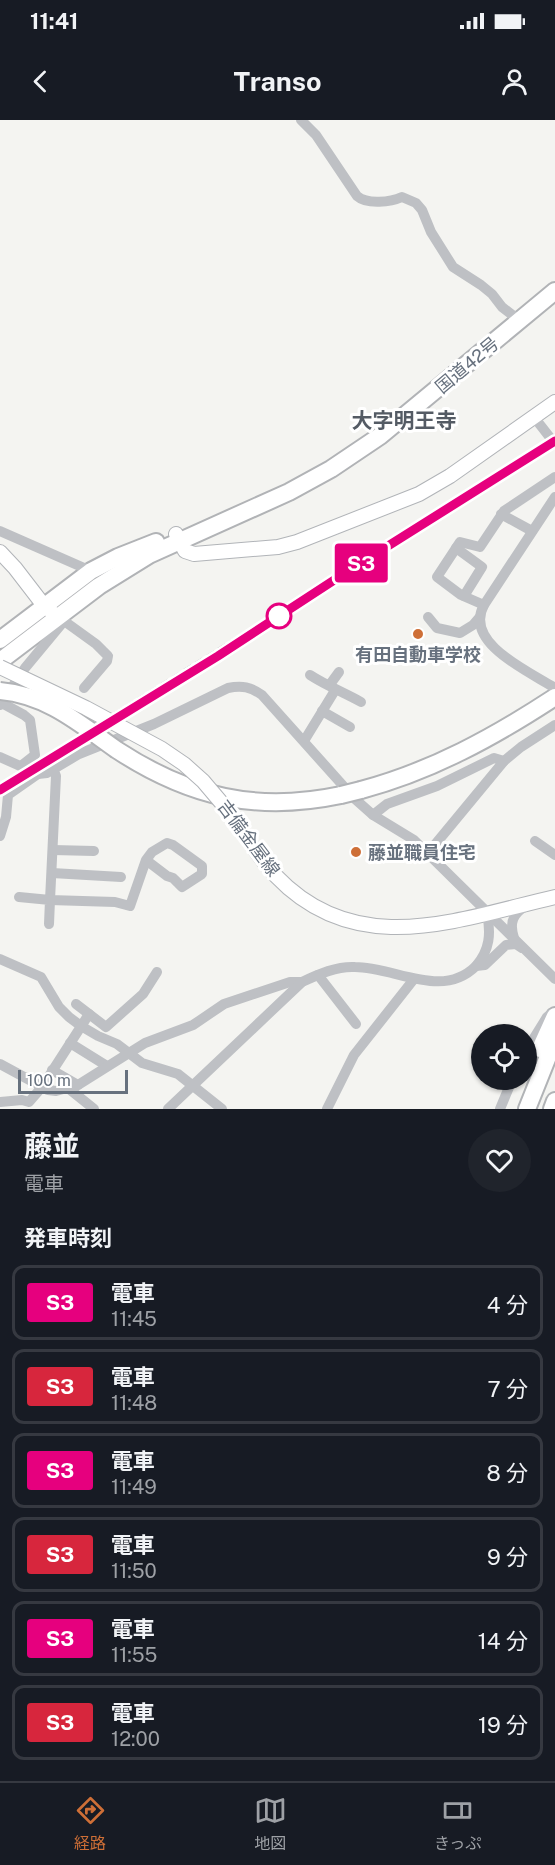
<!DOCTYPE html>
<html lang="ja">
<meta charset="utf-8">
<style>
body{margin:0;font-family:"Public Sans","Noto Sans JP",sans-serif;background:#20242c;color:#f1f3f6;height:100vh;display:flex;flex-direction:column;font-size:22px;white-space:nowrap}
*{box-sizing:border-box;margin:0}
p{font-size:20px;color:#9ea1a6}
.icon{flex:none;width:33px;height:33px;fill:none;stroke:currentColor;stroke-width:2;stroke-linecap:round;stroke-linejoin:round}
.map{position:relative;height:989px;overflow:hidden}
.sheet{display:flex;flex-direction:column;background:#171b24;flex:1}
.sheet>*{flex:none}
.badge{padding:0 12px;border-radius:4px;font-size:21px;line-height:39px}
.fabs{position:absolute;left:471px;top:904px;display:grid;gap:12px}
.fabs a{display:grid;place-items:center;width:66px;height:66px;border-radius:50%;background:#171b24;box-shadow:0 2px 4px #0004;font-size:30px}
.scale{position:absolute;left:18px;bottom:15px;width:110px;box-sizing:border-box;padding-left:6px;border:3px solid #67717e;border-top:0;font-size:16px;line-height:21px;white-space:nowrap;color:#67717e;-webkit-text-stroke:4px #fff;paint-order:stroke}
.map>.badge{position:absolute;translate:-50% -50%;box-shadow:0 0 0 3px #fff}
h2{padding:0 24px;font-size:22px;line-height:54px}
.round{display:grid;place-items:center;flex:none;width:63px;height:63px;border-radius:32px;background:#20242c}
.headline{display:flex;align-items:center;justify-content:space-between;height:102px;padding:0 24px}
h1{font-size:28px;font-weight:700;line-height:45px}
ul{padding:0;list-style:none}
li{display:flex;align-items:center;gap:18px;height:75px;margin:0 12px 9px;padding:0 12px;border:3px solid #363941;border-radius:12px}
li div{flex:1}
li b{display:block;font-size:22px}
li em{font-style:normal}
li .badge{min-width:66px;font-weight:700;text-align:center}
.status{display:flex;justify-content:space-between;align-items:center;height:42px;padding:0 30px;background:#171b24;direction:ltr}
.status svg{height:16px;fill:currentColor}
header{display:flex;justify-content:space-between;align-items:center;height:78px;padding:0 24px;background:#171b24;font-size:27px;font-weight:700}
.dock{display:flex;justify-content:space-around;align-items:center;height:84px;border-top:2px solid #363941;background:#171b24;font-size:16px;color:#9ea1a6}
.dock a{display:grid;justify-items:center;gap:3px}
.dock .current{color:#ce6f37}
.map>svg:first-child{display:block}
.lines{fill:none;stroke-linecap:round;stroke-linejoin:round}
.major-casing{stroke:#b1b4b8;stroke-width:16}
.highway-casing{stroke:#b1b3b6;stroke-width:20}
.minor{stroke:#bec0c4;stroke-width:10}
.major{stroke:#fff;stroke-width:14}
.highway{stroke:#fff;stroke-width:16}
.rail{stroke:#9fa3a9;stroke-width:2;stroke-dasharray:9 4.5;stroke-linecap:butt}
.major-bridge-casing{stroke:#b1b4b8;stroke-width:16;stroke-linecap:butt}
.highway-bridge-casing{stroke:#b1b3b6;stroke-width:20;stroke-linecap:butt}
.major-bridge{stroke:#fff;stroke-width:14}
.highway-bridge{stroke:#fff;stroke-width:16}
.line-casing{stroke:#fff;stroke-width:14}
.line{stroke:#e6007e;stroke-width:9}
.stop-dot{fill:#fff;stroke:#e6007e;stroke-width:3}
.poi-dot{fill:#ce6f37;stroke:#fff;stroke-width:2}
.labels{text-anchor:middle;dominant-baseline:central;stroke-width:6;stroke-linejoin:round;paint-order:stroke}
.street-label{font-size:18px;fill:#67717e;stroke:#fff}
.poi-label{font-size:18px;font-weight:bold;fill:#67717e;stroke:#fff}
.quarter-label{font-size:21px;font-weight:bold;fill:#545b64;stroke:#fff}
</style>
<div class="status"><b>11:41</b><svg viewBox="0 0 49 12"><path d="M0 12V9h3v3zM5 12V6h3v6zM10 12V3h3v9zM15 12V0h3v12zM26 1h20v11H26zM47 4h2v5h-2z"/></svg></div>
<header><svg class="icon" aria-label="back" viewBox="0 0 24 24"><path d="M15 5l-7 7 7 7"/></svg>Transo<svg class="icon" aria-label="person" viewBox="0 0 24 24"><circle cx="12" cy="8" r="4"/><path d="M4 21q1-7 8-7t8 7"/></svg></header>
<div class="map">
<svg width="555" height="989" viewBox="0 0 555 989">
<rect width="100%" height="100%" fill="#f4f4f1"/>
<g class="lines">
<g class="major-casing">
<g id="major">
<polyline points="176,414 185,431 194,434 278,427 297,422 419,374 450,356 555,282"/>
<polyline points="0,432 15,448 45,487 51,491"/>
<path d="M231,694C245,715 259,738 276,756C357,841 459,799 555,777"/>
</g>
</g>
<g class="highway-casing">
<g id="highway">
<polyline points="0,520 91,451 118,437 156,422"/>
<polyline points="0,541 99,466 149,435 289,372 331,349 380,316 555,171"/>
<path d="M117,630C189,677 256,693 341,675"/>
<path d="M361,670C432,651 494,617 555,577"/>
<polyline points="540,929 555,896"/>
<polyline points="527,989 555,919"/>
<polyline points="552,989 555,981"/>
</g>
</g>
<g class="minor">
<path d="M301,0L316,15L357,76C367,85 391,82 402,77L416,83L422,90L431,112L453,147L481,165L492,174L502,187L520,201"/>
<polyline points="534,297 555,324"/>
<path d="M555,377L484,485C463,523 530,552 555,568"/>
<polyline points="501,394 532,411"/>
<polyline points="0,411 91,451"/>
<polyline points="456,428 482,447 464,476"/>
<polyline points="484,485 461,475 437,457 460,422 480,427 504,391 555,357"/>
<polyline points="428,497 437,508 460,513 473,505 479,498"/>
<polyline points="60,498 96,524 108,536 107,541 84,568"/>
<path d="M310,555C327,566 343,572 361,582"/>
<polyline points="0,582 24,595 30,600 35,635 21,646"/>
<polyline points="0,585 25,548 64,501"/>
<polyline points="322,591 350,607"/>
<polyline points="304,621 334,572 331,563 339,552"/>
<path d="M0,637L38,654L47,653L79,634L154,604L228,568C242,565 251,567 262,575L355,679L373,695L414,720L555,859"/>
<polyline points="53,649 56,656 50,780 115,782 130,786 146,740 152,732 167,723 173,725 202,746 202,754 182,767 173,758 167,756 146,740"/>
<polyline points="373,695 387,684 437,666 494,638 504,641"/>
<polyline points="0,716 6,697 8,675 38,654"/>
<polyline points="535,721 555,735"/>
<polyline points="53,730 94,731"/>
<polyline points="428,733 504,641 521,627 555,605"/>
<polyline points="52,753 121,757"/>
<polyline points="19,777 50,780 49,804"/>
<path d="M514,818C509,803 513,793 526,786"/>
<polyline points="0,839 41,857 59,887 69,897 81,906 98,916 117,924 142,943 178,954 222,989"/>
<polyline points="476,846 485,845 506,825 516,824 522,828"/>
<polyline points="318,855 356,904"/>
<polyline points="76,884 106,907 143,874 157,852"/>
<polyline points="70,923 107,946"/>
<polyline points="526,931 547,897 551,894"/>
<polyline points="0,944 48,970 56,971 78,965 145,923 193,905 224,884 290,862 302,862"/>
<polyline points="52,950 78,965"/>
<polyline points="68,968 94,989"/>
<polyline points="0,982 22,980 29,982 42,967 89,894"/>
<path d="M168,989L302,862C319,854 337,846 355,847C395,847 442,880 476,846C490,830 491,813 487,794"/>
<polyline points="327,989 354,935 414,859"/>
<polyline points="500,989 512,960"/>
</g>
<use href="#major" class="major"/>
<use href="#highway" class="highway"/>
<polyline class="rail" points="0,664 263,501 555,315"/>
<g class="major-bridge-casing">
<polyline id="major-bridge" points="0,547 86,588 162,629 184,644 203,661 231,694"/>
</g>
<g class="highway-bridge-casing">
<g id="highway-bridge">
<path d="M0,571C47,575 80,604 117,630"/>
<polyline points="341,675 361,670"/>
</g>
</g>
<use href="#major-bridge" class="major-bridge"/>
<use href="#highway-bridge" class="highway-bridge"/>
</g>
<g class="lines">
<g class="line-casing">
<polyline id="line" points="0,670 218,536 345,453 555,321"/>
</g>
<use href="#line" class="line"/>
</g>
<circle class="stop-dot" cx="279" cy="496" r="12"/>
<g class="poi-dot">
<circle cx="418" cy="514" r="6"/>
<circle cx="356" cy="732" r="6"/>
</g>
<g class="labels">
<g class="street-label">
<text transform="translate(467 245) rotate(-40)">国道42号</text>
<text transform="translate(249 718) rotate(53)">吉備金屋線</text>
</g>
<g class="poi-label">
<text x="418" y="534">有田自動車学校</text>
<text x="368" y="732" text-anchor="start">藤並職員住宅</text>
</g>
<g class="quarter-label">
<text x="404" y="300">大字明王寺</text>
</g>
</g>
</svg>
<div class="fabs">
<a><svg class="icon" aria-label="locate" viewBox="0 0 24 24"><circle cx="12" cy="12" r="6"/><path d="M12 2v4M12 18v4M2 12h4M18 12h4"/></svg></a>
</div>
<div class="scale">100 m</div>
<b class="badge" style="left:361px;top:443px;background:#e6007e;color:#fff">S3</b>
</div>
<section class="sheet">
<div class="headline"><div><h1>藤並</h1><p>電車</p></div><a class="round"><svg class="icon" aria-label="heart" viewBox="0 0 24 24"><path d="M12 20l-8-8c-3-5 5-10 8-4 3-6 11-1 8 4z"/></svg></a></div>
<h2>発車時刻</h2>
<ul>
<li><span class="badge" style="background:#e6007e;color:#fff">S3</span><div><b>電車</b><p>11:45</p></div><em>4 分</em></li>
<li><span class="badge" style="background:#d7263d;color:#fff">S3</span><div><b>電車</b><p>11:48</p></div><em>7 分</em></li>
<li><span class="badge" style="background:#e6007e;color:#fff">S3</span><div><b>電車</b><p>11:49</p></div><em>8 分</em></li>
<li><span class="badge" style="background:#d7263d;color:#fff">S3</span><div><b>電車</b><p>11:50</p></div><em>9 分</em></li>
<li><span class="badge" style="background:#e6007e;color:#fff">S3</span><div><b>電車</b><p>11:55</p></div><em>14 分</em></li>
<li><span class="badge" style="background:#d7263d;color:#fff">S3</span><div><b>電車</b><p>12:00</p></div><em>19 分</em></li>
</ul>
</section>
<nav class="dock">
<a class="current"><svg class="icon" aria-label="directions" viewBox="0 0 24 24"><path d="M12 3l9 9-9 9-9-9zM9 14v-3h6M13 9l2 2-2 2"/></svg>経路</a>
<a><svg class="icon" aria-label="map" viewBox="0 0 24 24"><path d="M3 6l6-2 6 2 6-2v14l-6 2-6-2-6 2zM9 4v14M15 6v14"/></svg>地図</a>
<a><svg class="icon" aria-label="tickets" viewBox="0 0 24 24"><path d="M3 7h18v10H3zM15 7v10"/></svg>きっぷ</a>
</nav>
